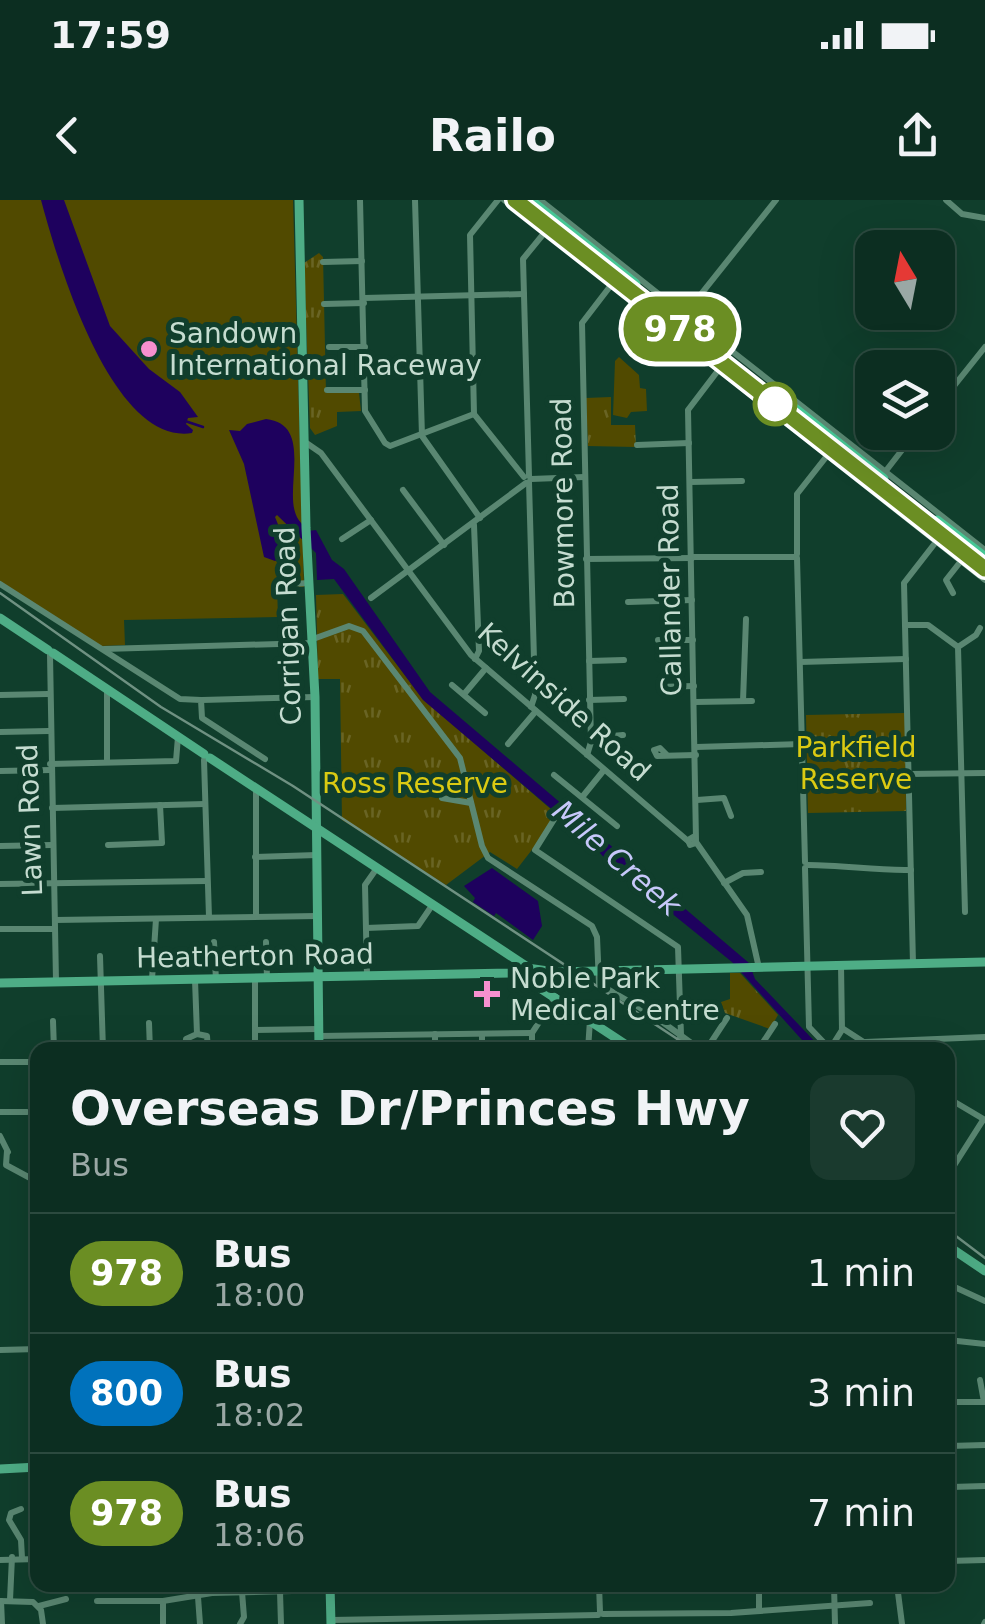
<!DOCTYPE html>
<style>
body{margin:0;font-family:"DejaVu Sans",sans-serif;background:#1a3a2e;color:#f1f3f6;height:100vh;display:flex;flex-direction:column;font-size:38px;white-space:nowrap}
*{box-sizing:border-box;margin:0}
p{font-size:32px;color:#9aa8a5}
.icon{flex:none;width:55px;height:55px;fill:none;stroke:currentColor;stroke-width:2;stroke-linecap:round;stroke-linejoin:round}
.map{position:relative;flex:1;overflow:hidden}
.panel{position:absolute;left:30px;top:842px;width:925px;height:550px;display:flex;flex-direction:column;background:#0c2e21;border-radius:20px;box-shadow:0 10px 40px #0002,0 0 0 2px #2c4a3f}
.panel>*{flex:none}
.badge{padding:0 20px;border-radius:32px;font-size:35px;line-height:65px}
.needle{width:65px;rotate:350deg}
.tools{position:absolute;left:855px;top:30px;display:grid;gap:20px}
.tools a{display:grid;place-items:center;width:100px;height:100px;border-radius:20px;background:#0c2e21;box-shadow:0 10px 40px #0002,0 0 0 2px #2c4a3f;font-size:50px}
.map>.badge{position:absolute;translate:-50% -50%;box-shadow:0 0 0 5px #fff}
.round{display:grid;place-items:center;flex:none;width:105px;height:105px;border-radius:20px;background:#1a3a2e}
.overview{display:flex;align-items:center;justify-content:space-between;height:170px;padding:0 40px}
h1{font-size:48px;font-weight:600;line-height:75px}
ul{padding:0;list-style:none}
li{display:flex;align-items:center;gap:30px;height:120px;padding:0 40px;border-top:2px solid #2c4a3f}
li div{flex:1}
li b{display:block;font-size:38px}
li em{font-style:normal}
li .badge{min-width:110px;font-weight:700;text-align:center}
.status{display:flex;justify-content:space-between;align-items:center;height:70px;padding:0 50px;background:#0c2e21;direction:ltr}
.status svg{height:28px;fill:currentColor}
header{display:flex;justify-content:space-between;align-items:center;height:130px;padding:0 40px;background:#0c2e21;font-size:45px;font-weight:600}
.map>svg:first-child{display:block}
.green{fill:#514a00}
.park{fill:url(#park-tufts)}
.water{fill:#1e015e}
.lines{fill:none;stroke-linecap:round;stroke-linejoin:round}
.stream{stroke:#1e015e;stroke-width:2.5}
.minor{stroke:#5a8772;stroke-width:6}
.major{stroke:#4ead86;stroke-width:9}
.highway{stroke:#46c694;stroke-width:11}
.rail{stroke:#6f9182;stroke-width:2.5}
.line-casing{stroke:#fff;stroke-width:22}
.line{stroke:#6b8e23;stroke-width:15}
.poi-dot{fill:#f690cf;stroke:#103e2c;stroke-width:4}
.stop-dot{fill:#fff;stroke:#6b8e23;stroke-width:5}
.labels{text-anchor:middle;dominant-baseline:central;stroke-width:10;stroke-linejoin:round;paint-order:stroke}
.poi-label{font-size:28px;fill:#c5dcd0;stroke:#103e2c;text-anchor:start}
.street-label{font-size:28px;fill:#c5dcd0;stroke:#103e2c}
.park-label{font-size:28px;fill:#dbca12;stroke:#103e2c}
.water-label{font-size:30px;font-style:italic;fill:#c7c8fa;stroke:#103e2c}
</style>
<div class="status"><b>17:59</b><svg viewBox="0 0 49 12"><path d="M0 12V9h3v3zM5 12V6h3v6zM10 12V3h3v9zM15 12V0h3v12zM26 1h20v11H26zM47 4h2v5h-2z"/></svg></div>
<header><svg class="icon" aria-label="back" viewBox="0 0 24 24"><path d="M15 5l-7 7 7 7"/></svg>Railo<svg class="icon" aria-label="share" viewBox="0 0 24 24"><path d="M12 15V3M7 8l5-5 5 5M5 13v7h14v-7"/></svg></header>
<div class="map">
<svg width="985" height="1424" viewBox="0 0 985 1424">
<defs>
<pattern id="park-tufts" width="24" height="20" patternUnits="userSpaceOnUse" patternTransform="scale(2.5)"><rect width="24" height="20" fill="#514a00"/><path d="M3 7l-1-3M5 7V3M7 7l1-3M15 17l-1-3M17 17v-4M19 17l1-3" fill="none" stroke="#696424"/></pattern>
</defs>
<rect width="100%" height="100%" fill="#103e2c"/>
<g class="green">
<polygon points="0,0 293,0 304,387 277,387 278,417 124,420 125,445 101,446 0,382"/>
<polygon points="619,157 639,175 640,188 646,189 647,211 631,212 627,218 613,215 615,161"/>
</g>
<g class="park">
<polygon points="319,53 323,57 326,193 359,193 361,211 337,212 337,226 315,235 310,228 304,63"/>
<polygon points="611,197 611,225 635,225 636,247 588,246 586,198"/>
<polygon points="343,394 423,499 561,618 560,622 555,620 517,669 490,652 446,685 342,620 340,479 318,479 316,395"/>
<polygon points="905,513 906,611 808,613 806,515"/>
<polygon points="730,773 740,773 778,815 770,829 725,813 721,802 730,799"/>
</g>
<g class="water">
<path d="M41,0H64L110,126L149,169L180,192L198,217L188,218L186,224L193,230L192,233C111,246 57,59 41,0Z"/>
<path d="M266,219C312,224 286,283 295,312C297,320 303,325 309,331L316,330L332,360L344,369L430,492L749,763L755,779L823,850H811L732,762L608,662L592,644L560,622L561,617L423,500L334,379L317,380L316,353L277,315L275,317L290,354L275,361L264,357L244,264L229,230L240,231L247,224Z"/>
<polygon points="492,668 538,701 542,726 533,740 496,713 494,716 473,702 475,698 464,686"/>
</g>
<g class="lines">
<polyline class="stream" points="185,221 203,227"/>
<g class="minor">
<polyline points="360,0 365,211 385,243 390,246 474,214"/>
<polyline points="415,0 422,236 480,318"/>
<polyline points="498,0 470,35 474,214 524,277"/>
<polyline points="504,0 611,85 629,97 639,99"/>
<polyline points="540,0 665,99 670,112"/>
<polyline points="946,0 962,14 985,18"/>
<polyline points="323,62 362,61"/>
<polyline points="364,98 524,94"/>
<polyline points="324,104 364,103"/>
<polyline points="644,106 647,113 985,380"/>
<polyline points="687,125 700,126 985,350"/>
<polyline points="674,128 776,0"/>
<polyline points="329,147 365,147"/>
<polyline points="327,190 365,190"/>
<polyline points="938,206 985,147"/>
<polyline points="305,242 321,253 471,455 688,641"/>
<polyline points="637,245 689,243"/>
<polyline points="885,272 916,232"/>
<polyline points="529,276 523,59 545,32"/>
<polyline points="531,279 584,277"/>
<polyline points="529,282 535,495 531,507"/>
<polyline points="690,282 742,281"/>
<polyline points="403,290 444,345"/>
<polyline points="474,325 479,451 475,459"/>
<polyline points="342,339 371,320"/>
<polyline points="797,354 797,294 830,252"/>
<polyline points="692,357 795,357"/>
<polyline points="797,358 805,662"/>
<polyline points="586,359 692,358"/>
<polyline points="0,384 180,499 201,500 202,518 265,559"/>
<polyline points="276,385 309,383"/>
<polyline points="953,393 946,380 961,361"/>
<polyline points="371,398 526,283"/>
<polyline points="628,402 692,400"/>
<polyline points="905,425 928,425 958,447 965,712"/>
<polyline points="313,439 349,426 363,431 460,558 482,646 488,658 592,726 597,737 599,784 654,816 701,850"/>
<polyline points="658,440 693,440"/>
<polyline points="958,447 976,435 980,428"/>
<polyline points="104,449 312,443"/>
<polyline points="50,455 56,781"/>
<polyline points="589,461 624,460"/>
<polyline points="800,462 906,459"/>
<polyline points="452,485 485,513"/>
<polyline points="659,487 694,486"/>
<polyline points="465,493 486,468"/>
<polyline points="0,495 48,494"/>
<polyline points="202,500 315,497"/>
<polyline points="589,500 624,499"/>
<polyline points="743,501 746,419"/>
<polyline points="695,502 752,501"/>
<polyline points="0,532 49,531"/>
<polyline points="590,538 623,535"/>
<polyline points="508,544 536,511"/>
<polyline points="696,547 802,544"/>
<polyline points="587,555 591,542 582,123 615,80"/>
<polyline points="667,555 660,548 654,550 657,556 696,555"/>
<polyline points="204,560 209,717"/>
<polyline points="107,562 107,489"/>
<polyline points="50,564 176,561 178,537"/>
<polyline points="0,571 51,570"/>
<polyline points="908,574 985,573"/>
<polyline points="554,575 617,626"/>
<polyline points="316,584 341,584"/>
<polyline points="256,588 256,716"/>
<polyline points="583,596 604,570"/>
<polyline points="442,598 471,603"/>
<polyline points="697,600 724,598 731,616"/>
<polyline points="52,608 205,604"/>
<polyline points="555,618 535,650 678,747 681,835 675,850"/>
<polygon points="693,637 696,643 690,645 688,640"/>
<polyline points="696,640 688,210 723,164"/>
<polyline points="696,642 747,715 759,768"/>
<polyline points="108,645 162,643 160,605"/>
<polyline points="0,646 52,645"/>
<polyline points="255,657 317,655"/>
<path d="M808,665C844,665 876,671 911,670"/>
<polyline points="805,668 809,827 830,849 842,830 841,765"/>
<polyline points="724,683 743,673 761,672"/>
<polyline points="0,684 207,681"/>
<polyline points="55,720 317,716"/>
<polyline points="366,728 418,726 433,704"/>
<polyline points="0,729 55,729"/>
<polyline points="214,742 216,780"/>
<polyline points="266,742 267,779"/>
<polyline points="100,756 103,850"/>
<polyline points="913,764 904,383 939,338"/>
<polyline points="367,775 365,685 377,668"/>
<polyline points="152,779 156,719"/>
<polyline points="255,779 255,850"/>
<polyline points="53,821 54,850"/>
<polyline points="149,823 150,850"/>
<polyline points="842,828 876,850"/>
<polyline points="255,830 319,829"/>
<polyline points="197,834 207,836 208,850"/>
<polyline points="435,834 435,850"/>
<polyline points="482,834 482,850"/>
<polyline points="319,836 532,833"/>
<polyline points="865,842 985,837"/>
<polyline points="185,850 186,839 197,834 195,780"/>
<polyline points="532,850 532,833 555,798"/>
<polyline points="588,850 590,820"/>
<polyline points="706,850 727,818"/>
<polyline points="758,850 775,824"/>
<polyline points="0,862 38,862"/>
<polyline points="948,898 985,920"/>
<polyline points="0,912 27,912"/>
<polyline points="0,936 8,952"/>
<polyline points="7,951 6,965 32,979"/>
<polyline points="948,975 983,920"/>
<polyline points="36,980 38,1147"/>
<polyline points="948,1084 985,1101"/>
<polyline points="948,1140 985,1144"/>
<polyline points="0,1150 38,1149"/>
<polyline points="980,1180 984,1202"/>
<polyline points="948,1202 953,1361"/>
<polyline points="948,1202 985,1202"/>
<polyline points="949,1246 985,1245"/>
<polyline points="951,1287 985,1286"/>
<polyline points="21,1309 11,1313 9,1320 21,1340 22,1358"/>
<polyline points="0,1360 38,1359"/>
<polyline points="948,1361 985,1360"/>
<polyline points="599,1385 600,1412"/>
<polyline points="834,1385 835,1424"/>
<polyline points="897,1385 902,1424"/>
<polyline points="280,1392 281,1424"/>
<polyline points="198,1397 200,1424"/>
<polyline points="10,1400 12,1357"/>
<polyline points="0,1401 33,1402 41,1410 43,1424"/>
<polyline points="1,1401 2,1424"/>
<polyline points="97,1401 163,1401 212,1393 330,1390"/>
<polyline points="39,1406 66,1399"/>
<polyline points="759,1408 759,1385"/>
<polyline points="603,1414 731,1413 870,1403"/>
<polyline points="331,1420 598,1415"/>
<polyline points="163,1424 163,1401"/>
<polyline points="240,1424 244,1417 242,1392"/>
<polyline points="984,1424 985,1422"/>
</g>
<g class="major">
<polyline points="299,0 306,328 315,497 319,850"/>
<polyline points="0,418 48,450"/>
<polyline points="53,453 204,554"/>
<polyline points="210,558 529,768"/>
<polyline points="526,779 555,798"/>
<polyline points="0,783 510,773 527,768 555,772 985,762"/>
<polyline points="555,798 634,850"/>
<polyline points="948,1046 985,1071"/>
<polyline points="0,1269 38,1267"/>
<polyline points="330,1385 331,1424"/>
</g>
<g class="highway">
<polyline points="515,0 985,369"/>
<polyline points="529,0 635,84"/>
<polyline points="772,191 883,279"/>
<polyline points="937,321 985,358"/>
</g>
<g class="rail">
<polyline points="0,393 161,507 293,586 694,850"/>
<polyline points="948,1030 985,1058"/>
</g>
</g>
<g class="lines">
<g class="line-casing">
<polyline id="line" points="515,0 985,369"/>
</g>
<use href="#line" class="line"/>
</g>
<g class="poi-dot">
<circle cx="149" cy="149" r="10"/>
<path d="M482 779h10v10h10v10h-10v10h-10v-10h-10v-10h10z"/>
</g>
<circle class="stop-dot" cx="775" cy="204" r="20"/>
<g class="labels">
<g class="poi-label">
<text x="169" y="133">Sandown<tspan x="169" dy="32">International Raceway</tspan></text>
<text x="510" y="778">Noble Park<tspan x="510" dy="32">Medical Centre</tspan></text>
</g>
<g class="street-label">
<text transform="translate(563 303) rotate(-91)">Bowmore Road</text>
<text transform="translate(670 390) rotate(-91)">Callander Road</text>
<text transform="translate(288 426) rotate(-92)">Corrigan Road</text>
<text transform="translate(564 502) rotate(42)">Kelvinside Road</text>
<text transform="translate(30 620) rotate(-92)">Lawn Road</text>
<text transform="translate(255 756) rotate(-1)">Heatherton Road</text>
</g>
<g class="park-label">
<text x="856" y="547">Parkfield<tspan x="856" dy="32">Reserve</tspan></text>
<text x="415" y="583">Ross Reserve</text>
</g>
<g class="water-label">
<text transform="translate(617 658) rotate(41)">Mile Creek</text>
</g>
</g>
</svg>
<div class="tools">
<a><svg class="needle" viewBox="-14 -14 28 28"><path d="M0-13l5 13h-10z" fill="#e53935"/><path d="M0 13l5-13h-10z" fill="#9aa8a5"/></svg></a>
<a><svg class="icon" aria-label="layers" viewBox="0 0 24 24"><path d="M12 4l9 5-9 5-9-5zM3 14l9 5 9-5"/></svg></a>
</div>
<b class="badge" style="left:680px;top:129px;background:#6b8e23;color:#fff">978</b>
<section class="panel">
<div class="overview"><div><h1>Overseas Dr/Princes Hwy</h1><p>Bus</p></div><a class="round"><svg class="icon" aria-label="heart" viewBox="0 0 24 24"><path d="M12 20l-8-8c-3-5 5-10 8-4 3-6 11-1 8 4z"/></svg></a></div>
<ul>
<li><span class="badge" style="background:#6b8e23;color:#fff">978</span><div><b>Bus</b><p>18:00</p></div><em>1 min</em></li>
<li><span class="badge" style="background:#0072bc;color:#fff">800</span><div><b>Bus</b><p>18:02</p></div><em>3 min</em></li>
<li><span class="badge" style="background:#6b8e23;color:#fff">978</span><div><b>Bus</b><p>18:06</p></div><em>7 min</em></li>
</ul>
</section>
</div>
